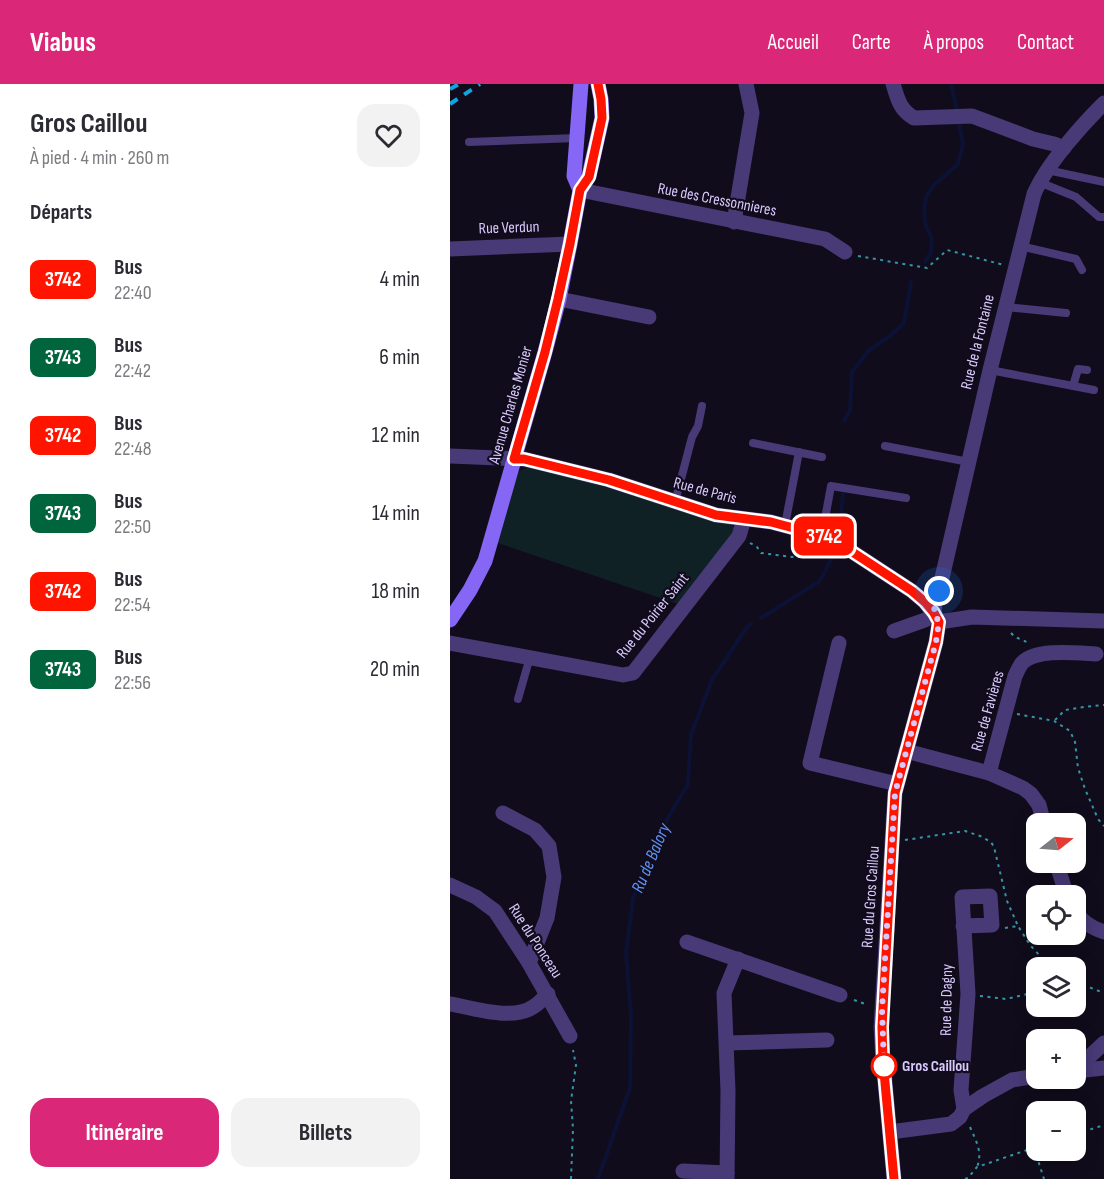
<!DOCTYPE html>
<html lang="fr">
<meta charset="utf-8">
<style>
body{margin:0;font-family:"Sofia Sans Condensed",sans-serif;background:#f2f2f3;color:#2b2b33;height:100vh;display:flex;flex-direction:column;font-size:22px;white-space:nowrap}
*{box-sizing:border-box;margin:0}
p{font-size:20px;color:#7c7c81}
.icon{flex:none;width:33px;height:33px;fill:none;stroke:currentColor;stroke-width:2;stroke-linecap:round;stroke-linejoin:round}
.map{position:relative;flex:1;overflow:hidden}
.panel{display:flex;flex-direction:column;background:#fff;width:450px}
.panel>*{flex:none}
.badge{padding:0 12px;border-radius:9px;font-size:21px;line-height:39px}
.needle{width:39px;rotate:73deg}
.controls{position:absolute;left:576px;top:729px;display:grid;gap:12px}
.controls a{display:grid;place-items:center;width:60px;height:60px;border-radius:12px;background:#fff;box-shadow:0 3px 15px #0003;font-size:30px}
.you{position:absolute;width:30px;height:30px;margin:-15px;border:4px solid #fff;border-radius:50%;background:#1a73e8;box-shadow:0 0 0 9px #1a73e833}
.map>.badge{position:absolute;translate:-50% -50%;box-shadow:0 0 0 3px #fff}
h2{padding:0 30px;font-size:22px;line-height:54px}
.round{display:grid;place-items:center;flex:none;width:63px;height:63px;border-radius:18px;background:#f2f2f3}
.headline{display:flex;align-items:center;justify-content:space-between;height:102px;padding:0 30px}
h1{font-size:28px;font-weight:700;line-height:45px}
.primary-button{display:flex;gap:12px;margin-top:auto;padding:12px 30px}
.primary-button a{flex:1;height:69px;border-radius:18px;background:#db2777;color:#fff;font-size:24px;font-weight:700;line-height:69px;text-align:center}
.primary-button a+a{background:#f2f2f3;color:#2b2b33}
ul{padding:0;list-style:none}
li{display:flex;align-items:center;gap:18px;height:78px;padding:0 30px}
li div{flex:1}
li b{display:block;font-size:22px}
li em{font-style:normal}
li .badge{min-width:66px;font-weight:700;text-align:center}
header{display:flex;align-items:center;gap:36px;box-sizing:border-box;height:84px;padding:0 30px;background:#db2777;color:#fff}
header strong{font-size:28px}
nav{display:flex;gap:33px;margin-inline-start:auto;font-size:21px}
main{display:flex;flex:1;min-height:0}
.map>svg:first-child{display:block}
.green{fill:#0f2124}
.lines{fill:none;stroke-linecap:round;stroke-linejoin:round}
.stream{stroke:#0b1235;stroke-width:4}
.path{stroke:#3496a5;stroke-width:2;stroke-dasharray:3 4.5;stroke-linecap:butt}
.lane{stroke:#483a77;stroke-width:8}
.street{stroke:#483a77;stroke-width:15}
.secondary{stroke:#8566f5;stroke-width:15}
.rail{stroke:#0fa5e2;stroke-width:4;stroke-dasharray:9 8;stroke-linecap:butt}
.line-casing{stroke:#fff;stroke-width:14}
.line{stroke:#ff1400;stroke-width:9}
.walk{stroke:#d8c9fc;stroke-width:6;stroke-dasharray:0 10.8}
.stop-dot{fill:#fff;stroke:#ff1400;stroke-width:3}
.labels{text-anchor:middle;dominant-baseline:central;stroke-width:4.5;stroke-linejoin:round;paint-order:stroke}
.street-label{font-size:16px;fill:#d8c9fc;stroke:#110c1b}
.stop-label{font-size:16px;font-weight:bold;fill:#d8c9fc;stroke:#110c1b;text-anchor:start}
.water-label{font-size:18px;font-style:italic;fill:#5e92f5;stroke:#110c1b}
</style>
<header>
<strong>Viabus</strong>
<nav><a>Accueil</a><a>Carte</a><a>À propos</a><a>Contact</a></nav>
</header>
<main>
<section class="panel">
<div class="headline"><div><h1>Gros Caillou</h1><p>À pied · 4 min · 260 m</p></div><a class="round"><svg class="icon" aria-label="heart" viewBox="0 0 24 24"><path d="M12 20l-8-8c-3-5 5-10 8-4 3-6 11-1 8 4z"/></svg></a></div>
<h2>Départs</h2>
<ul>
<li><span class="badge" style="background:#ff1400;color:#fff">3742</span><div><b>Bus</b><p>22:40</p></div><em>4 min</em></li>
<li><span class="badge" style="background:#00643c;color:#fff">3743</span><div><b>Bus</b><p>22:42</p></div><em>6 min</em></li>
<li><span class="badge" style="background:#ff1400;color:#fff">3742</span><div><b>Bus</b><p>22:48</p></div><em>12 min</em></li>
<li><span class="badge" style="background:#00643c;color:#fff">3743</span><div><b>Bus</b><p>22:50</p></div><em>14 min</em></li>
<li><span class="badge" style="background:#ff1400;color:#fff">3742</span><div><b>Bus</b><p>22:54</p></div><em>18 min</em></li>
<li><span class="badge" style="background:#00643c;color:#fff">3743</span><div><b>Bus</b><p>22:56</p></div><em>20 min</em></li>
</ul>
<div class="primary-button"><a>Itinéraire</a><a>Billets</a></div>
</section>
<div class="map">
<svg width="654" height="1095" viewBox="0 0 654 1095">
<rect width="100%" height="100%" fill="#110c1b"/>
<polygon class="green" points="77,384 90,384 281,440 284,443 284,446 231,521 45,458 69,387"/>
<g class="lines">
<g class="stream">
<polyline points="501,0 507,26"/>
<polyline points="475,178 481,168 482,155 475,139 474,123 477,111 484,101 508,80 513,60 509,41"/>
<polyline points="394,337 400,326 402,288 418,267 440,252 454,239 461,198"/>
<polyline points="390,445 393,410"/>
<polyline points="311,534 370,497 383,472"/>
<polyline points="148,1095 180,1004 181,932 176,870 183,814 208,751 238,700 241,651 262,596 297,543 301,540"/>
</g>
<g class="path">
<polyline points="408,172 477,184 497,166 554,181"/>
<polyline points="300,459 307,463 311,469 342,473 370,467"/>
<path d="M561,549C567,556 574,555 579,560"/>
<polyline points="567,630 604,637 620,647 625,658 628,684 635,705 648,735 654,742"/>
<polyline points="605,636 615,626 634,623 654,621"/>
<polyline points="455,756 515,747 530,752 541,758 544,763 557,817 568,842"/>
<polyline points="555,844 568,842 580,861 601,884"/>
<polyline points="626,898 654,909"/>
<polyline points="530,912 556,915 586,908"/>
<polyline points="404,916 418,921"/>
<path d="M520,1043C526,1057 533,1068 527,1083"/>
<polyline points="626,1050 654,1041"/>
<polyline points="584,1064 594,1095"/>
<polyline points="121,1095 123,1045 121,1017 126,981 123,966"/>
<polyline points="515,1095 518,1094 527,1083 586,1063"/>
</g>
<g class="lane">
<polyline points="19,58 127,54"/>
<polyline points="597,86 654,98"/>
<polyline points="589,98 626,113 649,133 654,133"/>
<polyline points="570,162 626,175 632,186"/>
<polyline points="556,223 616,229"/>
<polyline points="540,286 644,306"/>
<polyline points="623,302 628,285 637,286"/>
<polyline points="303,359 372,373"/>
<polyline points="435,362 519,378"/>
<polyline points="225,418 242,353 248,342 252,322"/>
<polyline points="335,441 349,368"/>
<polyline points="372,451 381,402 456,414"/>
<polyline points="68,615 80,573"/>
</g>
<g class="street">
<path d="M443,0C448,15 449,25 464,34L522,32L583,55L604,60L614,64"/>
<polyline points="130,106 375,155 395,168"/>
<polyline points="284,138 302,29 296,0"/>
<polyline points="0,165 120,160"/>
<polyline points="109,215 199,233"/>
<polyline points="0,372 74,375 159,396 266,431 321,438 381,454 462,507 475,518 486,533"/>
<path d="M484,529L485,517L489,507L540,286L584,110C597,80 631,42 654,19"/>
<polyline points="489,538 522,533 654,537"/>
<polyline points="444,547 475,536"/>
<polyline points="0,559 173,591 183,589 289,452 294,435"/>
<polyline points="389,559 360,679 447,700"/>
<polyline points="456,667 539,689 573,704 581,710 589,721 594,740"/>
<path d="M539,689L565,592C567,588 569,583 572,579C586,564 627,569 646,570"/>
<polyline points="53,729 85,746 99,762 104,793 97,834 79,879"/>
<polyline points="606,778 617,812"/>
<polyline points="0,801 26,813 45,827 79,879 120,952"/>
<path d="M626,828C632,838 642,844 654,848"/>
<polyline points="513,842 542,841 540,812 512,813 518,910 511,1006 514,1025"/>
<polyline points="237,858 390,911"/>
<path d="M0,920C24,924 62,937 83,923C89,920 93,914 98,910"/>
<polyline points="277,959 377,956"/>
<polyline points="626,987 654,984"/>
<polyline points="629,987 638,974 654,959"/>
<polyline points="440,1048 501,1040 510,1033 514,1025 533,1012 562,996 586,992"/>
<polyline points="233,1087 277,1089"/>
<polyline points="277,1095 278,1007 274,909 288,875"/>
<polyline points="444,1095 433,977 431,943 445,709 486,558 489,538"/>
</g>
<g class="secondary">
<polyline points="130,106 124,92 131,0"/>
<polyline points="0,536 20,506 35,477 95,268 109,215 120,160 130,106 139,92 152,34 151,15 148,0"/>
</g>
<g class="rail">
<polyline points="0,5 9,0"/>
<polyline points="0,20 30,0"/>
</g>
</g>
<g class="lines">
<g class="line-casing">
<polyline id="line" points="148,0 151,15 152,34 139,93 130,106 120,160 108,215 95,268 64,375 74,375 159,396 266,431 321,438 381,454 462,507 475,518 484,529 489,538 486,558 445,709 432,943 433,977 444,1095"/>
</g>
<use href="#line" class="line"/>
<polyline class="walk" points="434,982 432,926 445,709 486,558 489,538 484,529 485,517 489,507"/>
</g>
<circle class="stop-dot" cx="434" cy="982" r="12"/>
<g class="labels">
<g class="street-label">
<text transform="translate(267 116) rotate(11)">Rue des Cressonnieres</text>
<text transform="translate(59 144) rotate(-2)">Rue Verdun</text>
<text transform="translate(528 258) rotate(-76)">Rue de la Fontaine</text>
<text transform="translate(61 321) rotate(-74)">Avenue Charles Monier</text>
<text transform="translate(255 407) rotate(15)">Rue de Paris</text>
<text transform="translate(203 532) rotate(-51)">Rue du Poirier Saint</text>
<text transform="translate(538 627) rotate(-74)">Rue de Favières</text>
<text transform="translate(421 813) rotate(-86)">Rue du Gros Caillou</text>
<text transform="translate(85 857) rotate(57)">Rue du Ponceau</text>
<text transform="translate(497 916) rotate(-89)">Rue de Dagny</text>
</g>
<g class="stop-label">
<text x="452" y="982">Gros Caillou</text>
</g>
<g class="water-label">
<text transform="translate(201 774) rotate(-67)">Ru de Balory</text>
</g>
</g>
</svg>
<div class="controls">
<a><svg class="needle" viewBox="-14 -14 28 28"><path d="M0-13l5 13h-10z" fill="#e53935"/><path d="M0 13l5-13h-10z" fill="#7c7c81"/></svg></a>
<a><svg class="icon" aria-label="locate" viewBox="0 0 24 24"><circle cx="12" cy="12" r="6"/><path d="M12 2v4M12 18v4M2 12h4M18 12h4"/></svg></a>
<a><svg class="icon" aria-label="layers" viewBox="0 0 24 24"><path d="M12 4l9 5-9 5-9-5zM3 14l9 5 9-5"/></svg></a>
<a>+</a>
<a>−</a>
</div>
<div class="you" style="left:489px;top:507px"></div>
<b class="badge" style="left:374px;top:452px;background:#ff1400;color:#fff">3742</b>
</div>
</main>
